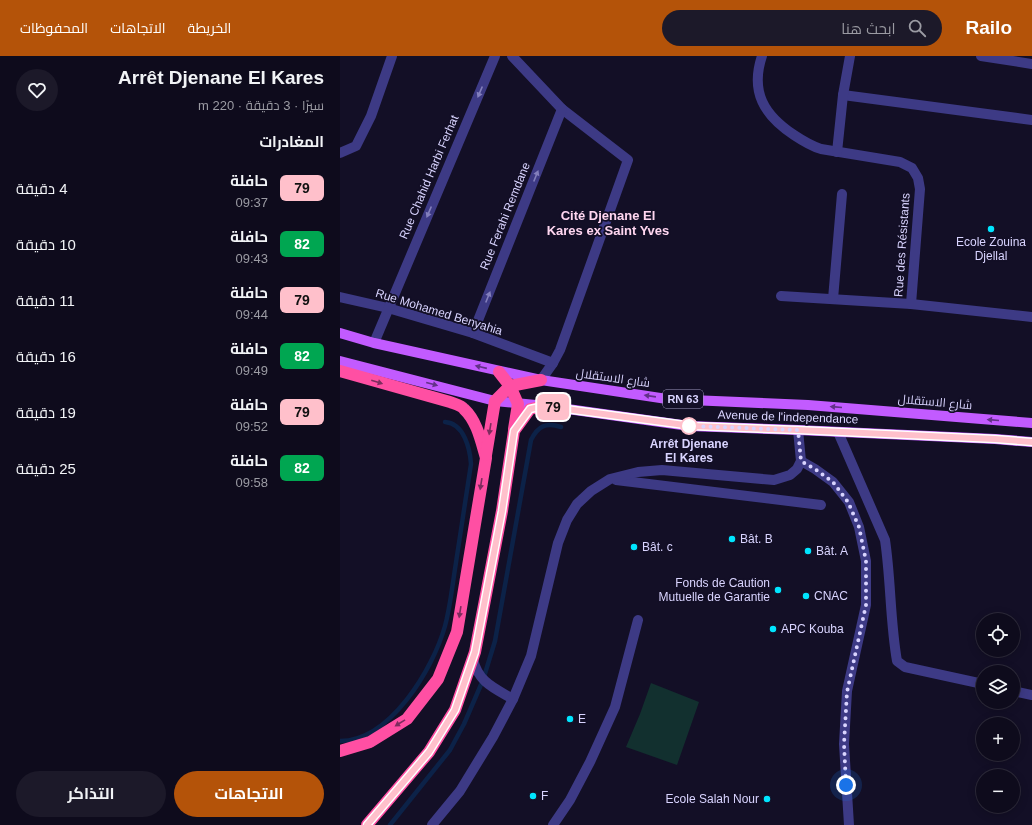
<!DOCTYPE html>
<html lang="ar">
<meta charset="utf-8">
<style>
body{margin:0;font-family:Arial,Cairo,sans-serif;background:#1c1929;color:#f1f3f6;direction:rtl;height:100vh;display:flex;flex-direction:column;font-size:15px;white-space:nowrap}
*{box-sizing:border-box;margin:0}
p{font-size:13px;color:#9b9ba3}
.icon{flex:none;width:22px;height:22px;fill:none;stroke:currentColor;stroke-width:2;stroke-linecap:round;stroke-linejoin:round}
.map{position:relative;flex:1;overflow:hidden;direction:ltr}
.drawer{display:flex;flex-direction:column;background:#0e0b1c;width:340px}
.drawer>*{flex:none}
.badge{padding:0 8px;border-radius:6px;font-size:14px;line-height:26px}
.controls{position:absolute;left:636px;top:557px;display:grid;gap:8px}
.controls a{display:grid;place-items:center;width:44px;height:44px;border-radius:50%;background:#0e0b1c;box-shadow:0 2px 10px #0003,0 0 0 1px #2e2b3b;font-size:20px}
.you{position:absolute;width:20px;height:20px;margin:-10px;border:3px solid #fff;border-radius:50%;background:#1a73e8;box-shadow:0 0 0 6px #1a73e833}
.map>.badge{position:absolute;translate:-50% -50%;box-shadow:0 0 0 2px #fff}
h2{padding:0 16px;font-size:15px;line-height:36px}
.round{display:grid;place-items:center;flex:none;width:42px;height:42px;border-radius:21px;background:#1c1929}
.summary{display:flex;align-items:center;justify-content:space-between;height:68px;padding:0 16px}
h1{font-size:19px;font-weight:700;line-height:30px}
.action{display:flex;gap:8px;margin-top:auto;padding:8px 16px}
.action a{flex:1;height:46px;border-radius:24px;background:#b45309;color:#fff;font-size:16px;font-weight:700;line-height:46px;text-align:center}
.action a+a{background:#1c1929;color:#f1f3f6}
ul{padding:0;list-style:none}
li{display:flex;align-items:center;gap:12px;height:56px;padding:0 16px}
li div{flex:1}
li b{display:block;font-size:15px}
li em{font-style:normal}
li .badge{min-width:44px;font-weight:700;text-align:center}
header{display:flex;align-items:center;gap:24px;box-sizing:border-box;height:56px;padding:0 20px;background:#b45309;color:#fff}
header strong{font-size:19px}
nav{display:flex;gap:22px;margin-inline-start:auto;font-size:14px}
.search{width:280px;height:36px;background:#1c1929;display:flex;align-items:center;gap:10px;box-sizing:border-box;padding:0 14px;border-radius:22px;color:#9b9ba3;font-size:15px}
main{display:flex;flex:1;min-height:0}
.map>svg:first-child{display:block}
.green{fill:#12302f}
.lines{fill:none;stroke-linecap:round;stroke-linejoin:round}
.stream{stroke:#0c2248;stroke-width:4.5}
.street{stroke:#3d3a85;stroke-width:10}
.primary{stroke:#c25bff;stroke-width:10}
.highway{stroke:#ff4fa3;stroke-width:12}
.oneway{fill:#837fbc}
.oneway2{fill:#623188}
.oneway3{fill:#7d2c5e}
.line-casing{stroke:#fff;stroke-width:9}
.line{stroke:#ffc0cb;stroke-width:6}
.walk{stroke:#d9d4ff;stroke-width:4;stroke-dasharray:0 7.2}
.poi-dot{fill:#00e5ff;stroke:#130f26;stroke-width:1.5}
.stop-dot{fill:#fff;stroke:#ffc0cb;stroke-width:2}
.labels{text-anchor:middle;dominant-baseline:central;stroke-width:3.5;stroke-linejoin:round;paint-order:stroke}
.shield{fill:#130f26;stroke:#9e99be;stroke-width:1}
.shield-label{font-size:11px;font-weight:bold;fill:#d9d4ff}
.street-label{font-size:12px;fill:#d9d4ff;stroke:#130f26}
.poi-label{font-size:12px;fill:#d9d4ff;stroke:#130f26;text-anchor:start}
.stop-label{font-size:12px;font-weight:bold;fill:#d9d4ff;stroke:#130f26}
.neighbourhood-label{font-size:13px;font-weight:bold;fill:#ffd6f0;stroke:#130f26}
</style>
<header>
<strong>Railo</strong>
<div class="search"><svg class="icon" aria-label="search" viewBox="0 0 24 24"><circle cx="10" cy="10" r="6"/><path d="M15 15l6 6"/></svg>ابحث هنا</div>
<nav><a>الخريطة</a><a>الاتجاهات</a><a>المحفوظات</a></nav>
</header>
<main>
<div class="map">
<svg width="692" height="769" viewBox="0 0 692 769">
<rect width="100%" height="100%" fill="#130f26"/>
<polygon class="green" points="311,627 359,646 337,709 286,691 300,658"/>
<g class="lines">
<g class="stream">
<path d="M0,685C50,685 93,613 105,570C110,552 112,532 115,513C120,478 126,443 131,408C130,393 124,367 105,366"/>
<path d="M50,769L110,694L124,668L143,624L155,585L191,384C198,370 206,366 221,371"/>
</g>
<g class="street">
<polyline points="172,0 222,53 288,104 220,294 213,307 201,324"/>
<path d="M422,0C410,36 424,59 454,79C463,85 471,90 481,93L560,106L572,112L578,122L580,133L571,248"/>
<polyline points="641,0 692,8"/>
<polyline points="503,39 692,64"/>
<polyline points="497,96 503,39 510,0"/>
<polyline points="0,97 16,90 31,60 52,0"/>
<polyline points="441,240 571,248 692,261"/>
<polyline points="0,241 48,252 133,277 213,307"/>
<polyline points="493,243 502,138"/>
<polyline points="133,277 222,53"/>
<polyline points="34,287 155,0"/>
<path d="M498,376L545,484C551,524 550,565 557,605L565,611L643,628"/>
<polyline points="461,405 475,413 493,426 509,446 519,471 526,505 526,549 507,635 504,688 509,769"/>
<polyline points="276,424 481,449"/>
<path d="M133,603C138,626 154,632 173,643"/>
<polyline points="673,635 692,639"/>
<polyline points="92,769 120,735 153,681 173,643 191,600 218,487 227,464 237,448 251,435 270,423 298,416 322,414 434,424 450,419 457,413 461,405 458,374"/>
<polyline points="213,769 230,744 250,706 275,651 298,564"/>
</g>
<g class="primary">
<polyline points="0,277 34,287 201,324 327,343 468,349 692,367"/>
<polyline points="0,305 155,345 206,350 349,370 458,374 655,383 692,386"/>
</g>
<g class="highway">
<path d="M0,315L110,346C115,348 121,349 124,353C137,365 141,385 146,402L117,576L98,623L67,663L30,686L0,695"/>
<polyline points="159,316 170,330 178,348 174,373"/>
<polyline points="146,399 155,345 170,330 201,324"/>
<polyline points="27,769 89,696 115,654 135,596 162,455 174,375 190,353 204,350"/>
</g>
</g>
<defs><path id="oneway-solid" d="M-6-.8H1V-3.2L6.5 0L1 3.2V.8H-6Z"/></defs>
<g class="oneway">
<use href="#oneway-solid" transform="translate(140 36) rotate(113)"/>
<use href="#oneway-solid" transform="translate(196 120) rotate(-68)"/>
<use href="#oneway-solid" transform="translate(89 156) rotate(113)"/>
<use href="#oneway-solid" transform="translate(148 241) rotate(-68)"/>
</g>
<g class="oneway2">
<use href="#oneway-solid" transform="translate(141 311) rotate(-167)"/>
<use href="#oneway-solid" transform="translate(92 328) rotate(15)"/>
<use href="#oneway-solid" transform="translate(310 340) rotate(-172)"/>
<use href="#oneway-solid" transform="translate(496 351) rotate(-175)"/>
<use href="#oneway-solid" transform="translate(653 364) rotate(-175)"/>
</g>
<g class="oneway3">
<use href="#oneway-solid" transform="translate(37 326) rotate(17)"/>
<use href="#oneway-solid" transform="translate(150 373) rotate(99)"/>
<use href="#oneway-solid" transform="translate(141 428) rotate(99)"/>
<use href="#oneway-solid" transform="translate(120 556) rotate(99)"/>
<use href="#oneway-solid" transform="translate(60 667) rotate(148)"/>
</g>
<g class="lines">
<g class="line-casing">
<polyline id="line" points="27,769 89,696 115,654 135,596 162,455 174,375 190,353 204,350 352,370 458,374 655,383 692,386"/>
</g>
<use href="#line" class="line"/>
<polyline class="walk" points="349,370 458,374 461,405 475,413 493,426 508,446 519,471 526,505 526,549 507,636 504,688 506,729"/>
</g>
<g class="poi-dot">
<circle cx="651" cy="173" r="4"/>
<circle cx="392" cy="483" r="4"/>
<circle cx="294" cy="491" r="4"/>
<circle cx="468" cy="495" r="4"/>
<circle cx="438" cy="534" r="4"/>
<circle cx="466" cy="540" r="4"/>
<circle cx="433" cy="573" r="4"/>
<circle cx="230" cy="663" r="4"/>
<circle cx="193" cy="740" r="4"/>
<circle cx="427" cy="743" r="4"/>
</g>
<circle class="stop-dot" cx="349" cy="370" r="8"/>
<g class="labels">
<rect class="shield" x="323" y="334" width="40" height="18" rx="3"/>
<g class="shield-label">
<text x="343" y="343">RN 63</text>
</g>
<g class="street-label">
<text transform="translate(89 121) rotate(-67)">Rue Chahid Harbi Ferhat</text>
<text transform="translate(165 160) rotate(-68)">Rue Ferahi Remdane</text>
<text transform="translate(562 189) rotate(-86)">Rue des Résistants</text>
<text transform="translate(99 256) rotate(17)">Rue Mohamed Benyahia</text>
<text transform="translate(273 322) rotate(8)">شارع الاستقلال</text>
<text transform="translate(595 346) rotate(5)">شارع الاستقلال</text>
<text transform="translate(448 361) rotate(2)">Avenue de l'independance</text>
</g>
<g class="poi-label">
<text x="651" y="186" text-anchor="middle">Ecole Zouina<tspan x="651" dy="14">Djellal</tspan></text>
<text x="400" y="483">Bât. B</text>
<text x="302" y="491">Bât. c</text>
<text x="476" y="495">Bât. A</text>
<text x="430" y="527" text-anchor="end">Fonds de Caution<tspan x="430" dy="14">Mutuelle de Garantie</tspan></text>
<text x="474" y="540">CNAC</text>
<text x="441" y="573">APC Kouba</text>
<text x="238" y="663">E</text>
<text x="201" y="740">F</text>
<text x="419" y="743" text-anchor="end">Ecole Salah Nour</text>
</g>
<g class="stop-label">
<text x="349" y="388">Arrêt Djenane<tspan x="349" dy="14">El Kares</tspan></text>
</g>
<g class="neighbourhood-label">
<text x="268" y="159">Cité Djenane El<tspan x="268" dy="15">Kares ex Saint Yves</tspan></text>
</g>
</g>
</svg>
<div class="controls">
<a><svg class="icon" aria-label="locate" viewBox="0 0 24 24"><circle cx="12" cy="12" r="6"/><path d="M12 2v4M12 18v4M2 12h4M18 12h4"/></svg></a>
<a><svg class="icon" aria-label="layers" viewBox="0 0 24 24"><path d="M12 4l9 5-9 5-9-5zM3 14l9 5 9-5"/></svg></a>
<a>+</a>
<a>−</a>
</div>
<div class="you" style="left:506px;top:729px"></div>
<b class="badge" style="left:213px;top:351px;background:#ffc0cb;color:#111">79</b>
</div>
<section class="drawer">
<div class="summary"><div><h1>Arrêt Djenane El Kares</h1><p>سيرًا · 3 دقيقة · 220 m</p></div><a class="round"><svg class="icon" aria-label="heart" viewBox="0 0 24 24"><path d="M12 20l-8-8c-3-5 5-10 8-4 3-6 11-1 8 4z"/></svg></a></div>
<h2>المغادرات</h2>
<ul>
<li><span class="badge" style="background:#ffc0cb;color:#111">79</span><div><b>حافلة</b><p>09:37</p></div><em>4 دقيقة</em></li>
<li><span class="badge" style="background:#00a651;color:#fff">82</span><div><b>حافلة</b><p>09:43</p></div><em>10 دقيقة</em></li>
<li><span class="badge" style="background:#ffc0cb;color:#111">79</span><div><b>حافلة</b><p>09:44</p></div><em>11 دقيقة</em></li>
<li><span class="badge" style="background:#00a651;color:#fff">82</span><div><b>حافلة</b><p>09:49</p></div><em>16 دقيقة</em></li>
<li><span class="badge" style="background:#ffc0cb;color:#111">79</span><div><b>حافلة</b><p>09:52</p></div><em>19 دقيقة</em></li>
<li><span class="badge" style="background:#00a651;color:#fff">82</span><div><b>حافلة</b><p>09:58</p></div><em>25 دقيقة</em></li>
</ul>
<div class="action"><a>الاتجاهات</a><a>التذاكر</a></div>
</section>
</main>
